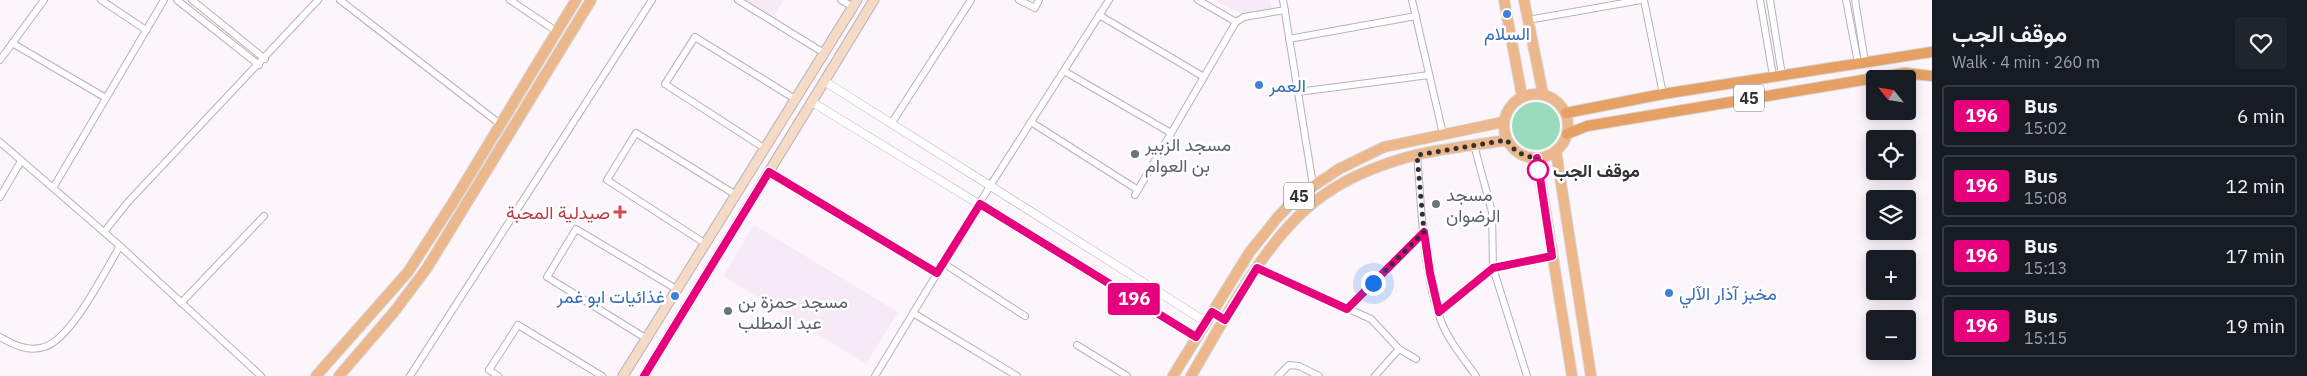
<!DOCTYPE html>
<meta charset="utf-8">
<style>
body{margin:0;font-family:"IBM Plex Sans",Vazirmatn,sans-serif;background:#20242c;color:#f1f3f6;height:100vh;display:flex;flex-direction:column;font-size:19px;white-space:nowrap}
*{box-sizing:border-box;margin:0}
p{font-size:16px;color:#9ea1a6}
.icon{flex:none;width:28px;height:28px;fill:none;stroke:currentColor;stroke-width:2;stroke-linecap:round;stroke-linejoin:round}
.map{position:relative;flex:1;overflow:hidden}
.drawer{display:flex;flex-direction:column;background:#171b24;width:375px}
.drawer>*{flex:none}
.badge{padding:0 10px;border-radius:4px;font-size:18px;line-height:32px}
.needle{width:32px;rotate:300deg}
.tools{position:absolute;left:1866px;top:70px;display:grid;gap:10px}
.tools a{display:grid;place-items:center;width:50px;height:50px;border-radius:5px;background:#171b24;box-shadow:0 2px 12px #0003;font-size:25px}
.you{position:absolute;width:25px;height:25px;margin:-12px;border:4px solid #fff;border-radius:50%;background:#1a73e8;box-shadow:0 0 0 8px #1a73e833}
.map>.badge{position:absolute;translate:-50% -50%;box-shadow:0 0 0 2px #fff}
.round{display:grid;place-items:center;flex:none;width:52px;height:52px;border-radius:5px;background:#20242c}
.overview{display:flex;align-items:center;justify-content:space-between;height:85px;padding:0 20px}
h1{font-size:24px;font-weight:600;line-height:38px}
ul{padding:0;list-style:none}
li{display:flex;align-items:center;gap:15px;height:62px;margin:0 10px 8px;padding:0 10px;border:2px solid #363941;border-radius:5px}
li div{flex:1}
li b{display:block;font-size:19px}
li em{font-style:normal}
li .badge{min-width:55px;font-weight:700;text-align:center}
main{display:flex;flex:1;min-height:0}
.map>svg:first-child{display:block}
.built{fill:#f6eaf7}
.green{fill:#9adbbc}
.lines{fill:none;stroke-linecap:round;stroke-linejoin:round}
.minor-casing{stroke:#b8b2b8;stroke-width:8}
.tertiary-casing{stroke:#b8b2b8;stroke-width:9}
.secondary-casing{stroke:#b8b2b8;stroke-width:11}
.primary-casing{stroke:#d6d6d6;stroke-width:12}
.trunk-casing{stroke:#d6d6d6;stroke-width:12}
.minor{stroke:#fff;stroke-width:6}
.tertiary{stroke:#fff;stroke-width:8}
.secondary{stroke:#f5dbc5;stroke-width:9}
.primary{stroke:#ecb88b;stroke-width:10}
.trunk{stroke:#e6a064;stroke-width:10}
.line-casing{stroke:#fff;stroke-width:11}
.line{stroke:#e6007e;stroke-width:8}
.walk{stroke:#323033;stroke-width:5;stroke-dasharray:0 9}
.shop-dot{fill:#3f7fe0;stroke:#fff;stroke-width:2}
.worship-dot{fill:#6b7280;stroke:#fff;stroke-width:2}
.stop-dot{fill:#fff;stroke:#e6007e;stroke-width:2.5}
.health-dot{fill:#e0444e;stroke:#fff;stroke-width:2}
.labels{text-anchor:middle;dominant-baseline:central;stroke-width:5;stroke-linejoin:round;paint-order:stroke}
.shield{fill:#fff;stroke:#706e70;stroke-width:1}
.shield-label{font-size:16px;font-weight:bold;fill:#323033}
.shop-label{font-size:18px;fill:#366cbe;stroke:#fff;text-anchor:start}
.worship-label{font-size:18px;fill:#5b616d;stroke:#fff;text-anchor:start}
.stop-label{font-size:18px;font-weight:bold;fill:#323033;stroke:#fff;text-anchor:start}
.health-label{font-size:18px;fill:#be3a42;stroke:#fff;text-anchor:end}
</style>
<main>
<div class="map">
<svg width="1932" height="376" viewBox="0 0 1932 376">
<rect width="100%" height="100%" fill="#fcf6fc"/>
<g class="built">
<polygon points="745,0 784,0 772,18"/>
<polygon points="1214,0 1270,0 1272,9 1244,15"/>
<polygon points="754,225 898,312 866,364 723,276"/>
</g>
<circle class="green" cx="1536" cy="126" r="24"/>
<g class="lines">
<g class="minor-casing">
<g id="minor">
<polyline points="101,0 146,30"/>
<polyline points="177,0 259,65"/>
<polyline points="192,0 265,59"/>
<polyline points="340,0 500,124"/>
<polyline points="510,0 556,31"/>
<polyline points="738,0 824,53"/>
<polyline points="841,0 853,7"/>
<polyline points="1019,0 1035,8 1039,0"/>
<polyline points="1198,0 1236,22"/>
<polyline points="1283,0 1313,185"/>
<polyline points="1412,0 1443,134"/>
<polyline points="1644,0 1663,94"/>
<polyline points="1760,0 1773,76"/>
<polyline points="1770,0 1782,75"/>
<polyline points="1846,0 1858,63"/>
<polyline points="1855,0 1865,62"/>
<polyline points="1099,15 1204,77"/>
<polyline points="1528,20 1641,0"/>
<polyline points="1289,39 1416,16"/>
<polyline points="12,43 106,98"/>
<polyline points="0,60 44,0"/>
<polyline points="1064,71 1171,133"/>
<polyline points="1298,92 1429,75"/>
<polyline points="1031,122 1138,190"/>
<polyline points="891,124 971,0"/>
<polyline points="0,142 120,246 261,376"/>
<polyline points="1474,145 1492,212 1493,268 1527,376"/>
<polyline points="764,148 665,84 695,37 795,99"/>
<path d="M1417,155C1422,209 1422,270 1441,321C1448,340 1464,359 1476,376"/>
<polyline points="769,171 937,273"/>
<polyline points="53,188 164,0"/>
<polyline points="1135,195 1236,22 1244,17 1285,10"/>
<polyline points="0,197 21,161"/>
<polyline points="104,232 128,202 318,0"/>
<polyline points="706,244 607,180 636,133 736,195"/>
<polyline points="943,263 1025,316"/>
<polyline points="1257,268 1371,319 1399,349 1416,359"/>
<polyline points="181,303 264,216"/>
<polyline points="1347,309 1424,232"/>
<polyline points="1439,312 1493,268 1552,256"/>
<polyline points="913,313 1017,376"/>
<path d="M0,337C14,345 28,352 44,347C71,340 105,271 120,246"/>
<polyline points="647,339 547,277 576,229 678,290"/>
<polyline points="1077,345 1127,376"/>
<polyline points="410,376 652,0"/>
<polyline points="498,376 489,370 518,325 602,376"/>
<polyline points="875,376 990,186 1109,0"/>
<polyline points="1278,376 1289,365 1299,366 1319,376"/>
<polyline points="1375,376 1399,349"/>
</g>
</g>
<g class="tertiary-casing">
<g id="tertiary">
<polyline points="824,81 1206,322"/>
<polyline points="812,102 1196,337"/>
</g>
</g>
<g class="secondary-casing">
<g id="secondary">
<polyline points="623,376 857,0"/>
<polyline points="644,376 874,0"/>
</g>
</g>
<g class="primary-casing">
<g id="primary">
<polyline points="1504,0 1522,96"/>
<polyline points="1524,0 1543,94"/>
<circle cx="1536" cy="126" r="32"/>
<polyline points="1556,151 1591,376"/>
<polyline points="1537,158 1572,376"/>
<polyline points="316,376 408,272 452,204 576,0"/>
<polyline points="339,376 394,312 427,268 591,0"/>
<polyline points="1173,376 1249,253 1277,218 1297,197 1339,169 1384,147 1503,122"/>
<path d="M1191,376C1222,324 1260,250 1305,210C1330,187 1365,170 1398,160C1433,149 1471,146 1507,140"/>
</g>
</g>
<g class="trunk-casing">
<g id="trunk">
<polyline points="1566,113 1663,94 1932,52"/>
<polyline points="1567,134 1587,126 1905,73 1932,76"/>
</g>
</g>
<use href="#minor" class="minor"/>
<use href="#tertiary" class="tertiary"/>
<use href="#secondary" class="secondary"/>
<use href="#primary" class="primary"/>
<use href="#trunk" class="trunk"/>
</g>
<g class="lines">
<g class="line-casing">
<polyline id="line" points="644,376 769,172 937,273 980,204 1196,337 1212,312 1225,320 1257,268 1347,309 1424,232 1430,273 1439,312 1493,268 1552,256 1537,158"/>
</g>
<use href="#line" class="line"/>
<path class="walk" d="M1373,283L1424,232L1417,155L1507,140C1514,152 1523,156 1537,158L1538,170"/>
</g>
<g class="shop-dot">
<circle cx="1507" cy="14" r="5"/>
<circle cx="1259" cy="85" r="5"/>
<circle cx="1669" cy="293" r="5"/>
<circle cx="675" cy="296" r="5"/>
</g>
<g class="worship-dot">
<circle cx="1135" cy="154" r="5"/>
<circle cx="1436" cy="204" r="5"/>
<circle cx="728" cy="311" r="5"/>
</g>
<circle class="stop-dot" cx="1538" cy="170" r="10"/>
<path class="health-dot" d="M617.5 204.5h5v5h5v5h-5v5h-5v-5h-5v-5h5z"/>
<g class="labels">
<g class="shield">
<rect x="1734" y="84.5" width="30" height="27" rx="4"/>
<rect x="1284" y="182.5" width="30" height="27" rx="4"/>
</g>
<g class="shield-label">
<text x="1749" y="98">45</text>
<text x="1299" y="196">45</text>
</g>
<g class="shop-label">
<text x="1507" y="33" text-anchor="middle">السلام</text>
<text x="1269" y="85">العمر</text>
<text x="1679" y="293">مخبز آذار الآلي</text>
<text x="665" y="296" text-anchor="end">غذائيات ابو غمر</text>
</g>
<g class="worship-label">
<text x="1145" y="144">مسجد الزبير<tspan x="1145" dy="21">بن العوام</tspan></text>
<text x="1446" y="194">مسجد<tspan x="1446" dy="21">الرضوان</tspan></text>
<text x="738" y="301">مسجد حمزة بن<tspan x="738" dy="21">عبد المطلب</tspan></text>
</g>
<g class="stop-label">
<text x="1553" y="170">موقف الجب</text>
</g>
<g class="health-label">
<text x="610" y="212">صيدلية المحبة</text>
</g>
</g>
</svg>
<div class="tools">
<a><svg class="needle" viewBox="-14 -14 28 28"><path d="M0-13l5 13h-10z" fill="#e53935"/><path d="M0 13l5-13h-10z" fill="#9ea1a6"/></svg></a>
<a><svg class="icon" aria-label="locate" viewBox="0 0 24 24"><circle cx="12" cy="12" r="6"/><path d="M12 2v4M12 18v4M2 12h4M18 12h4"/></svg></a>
<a><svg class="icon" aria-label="layers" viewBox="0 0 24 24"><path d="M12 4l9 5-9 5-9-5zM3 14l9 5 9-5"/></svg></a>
<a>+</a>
<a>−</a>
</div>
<div class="you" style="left:1373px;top:283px"></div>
<b class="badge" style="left:1134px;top:299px;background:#e6007e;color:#fff">196</b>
</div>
<section class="drawer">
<div class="overview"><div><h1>موقف الجب</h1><p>Walk · 4 min · 260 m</p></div><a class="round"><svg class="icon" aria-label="heart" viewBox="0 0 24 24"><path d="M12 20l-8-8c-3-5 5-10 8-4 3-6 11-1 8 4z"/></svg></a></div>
<ul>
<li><span class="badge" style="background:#e6007e;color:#fff">196</span><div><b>Bus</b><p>15:02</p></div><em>6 min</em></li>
<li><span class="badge" style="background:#e6007e;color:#fff">196</span><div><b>Bus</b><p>15:08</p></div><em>12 min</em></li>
<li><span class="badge" style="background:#e6007e;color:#fff">196</span><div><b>Bus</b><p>15:13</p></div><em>17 min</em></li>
<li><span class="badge" style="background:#e6007e;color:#fff">196</span><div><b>Bus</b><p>15:15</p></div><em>19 min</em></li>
</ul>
</section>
</main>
